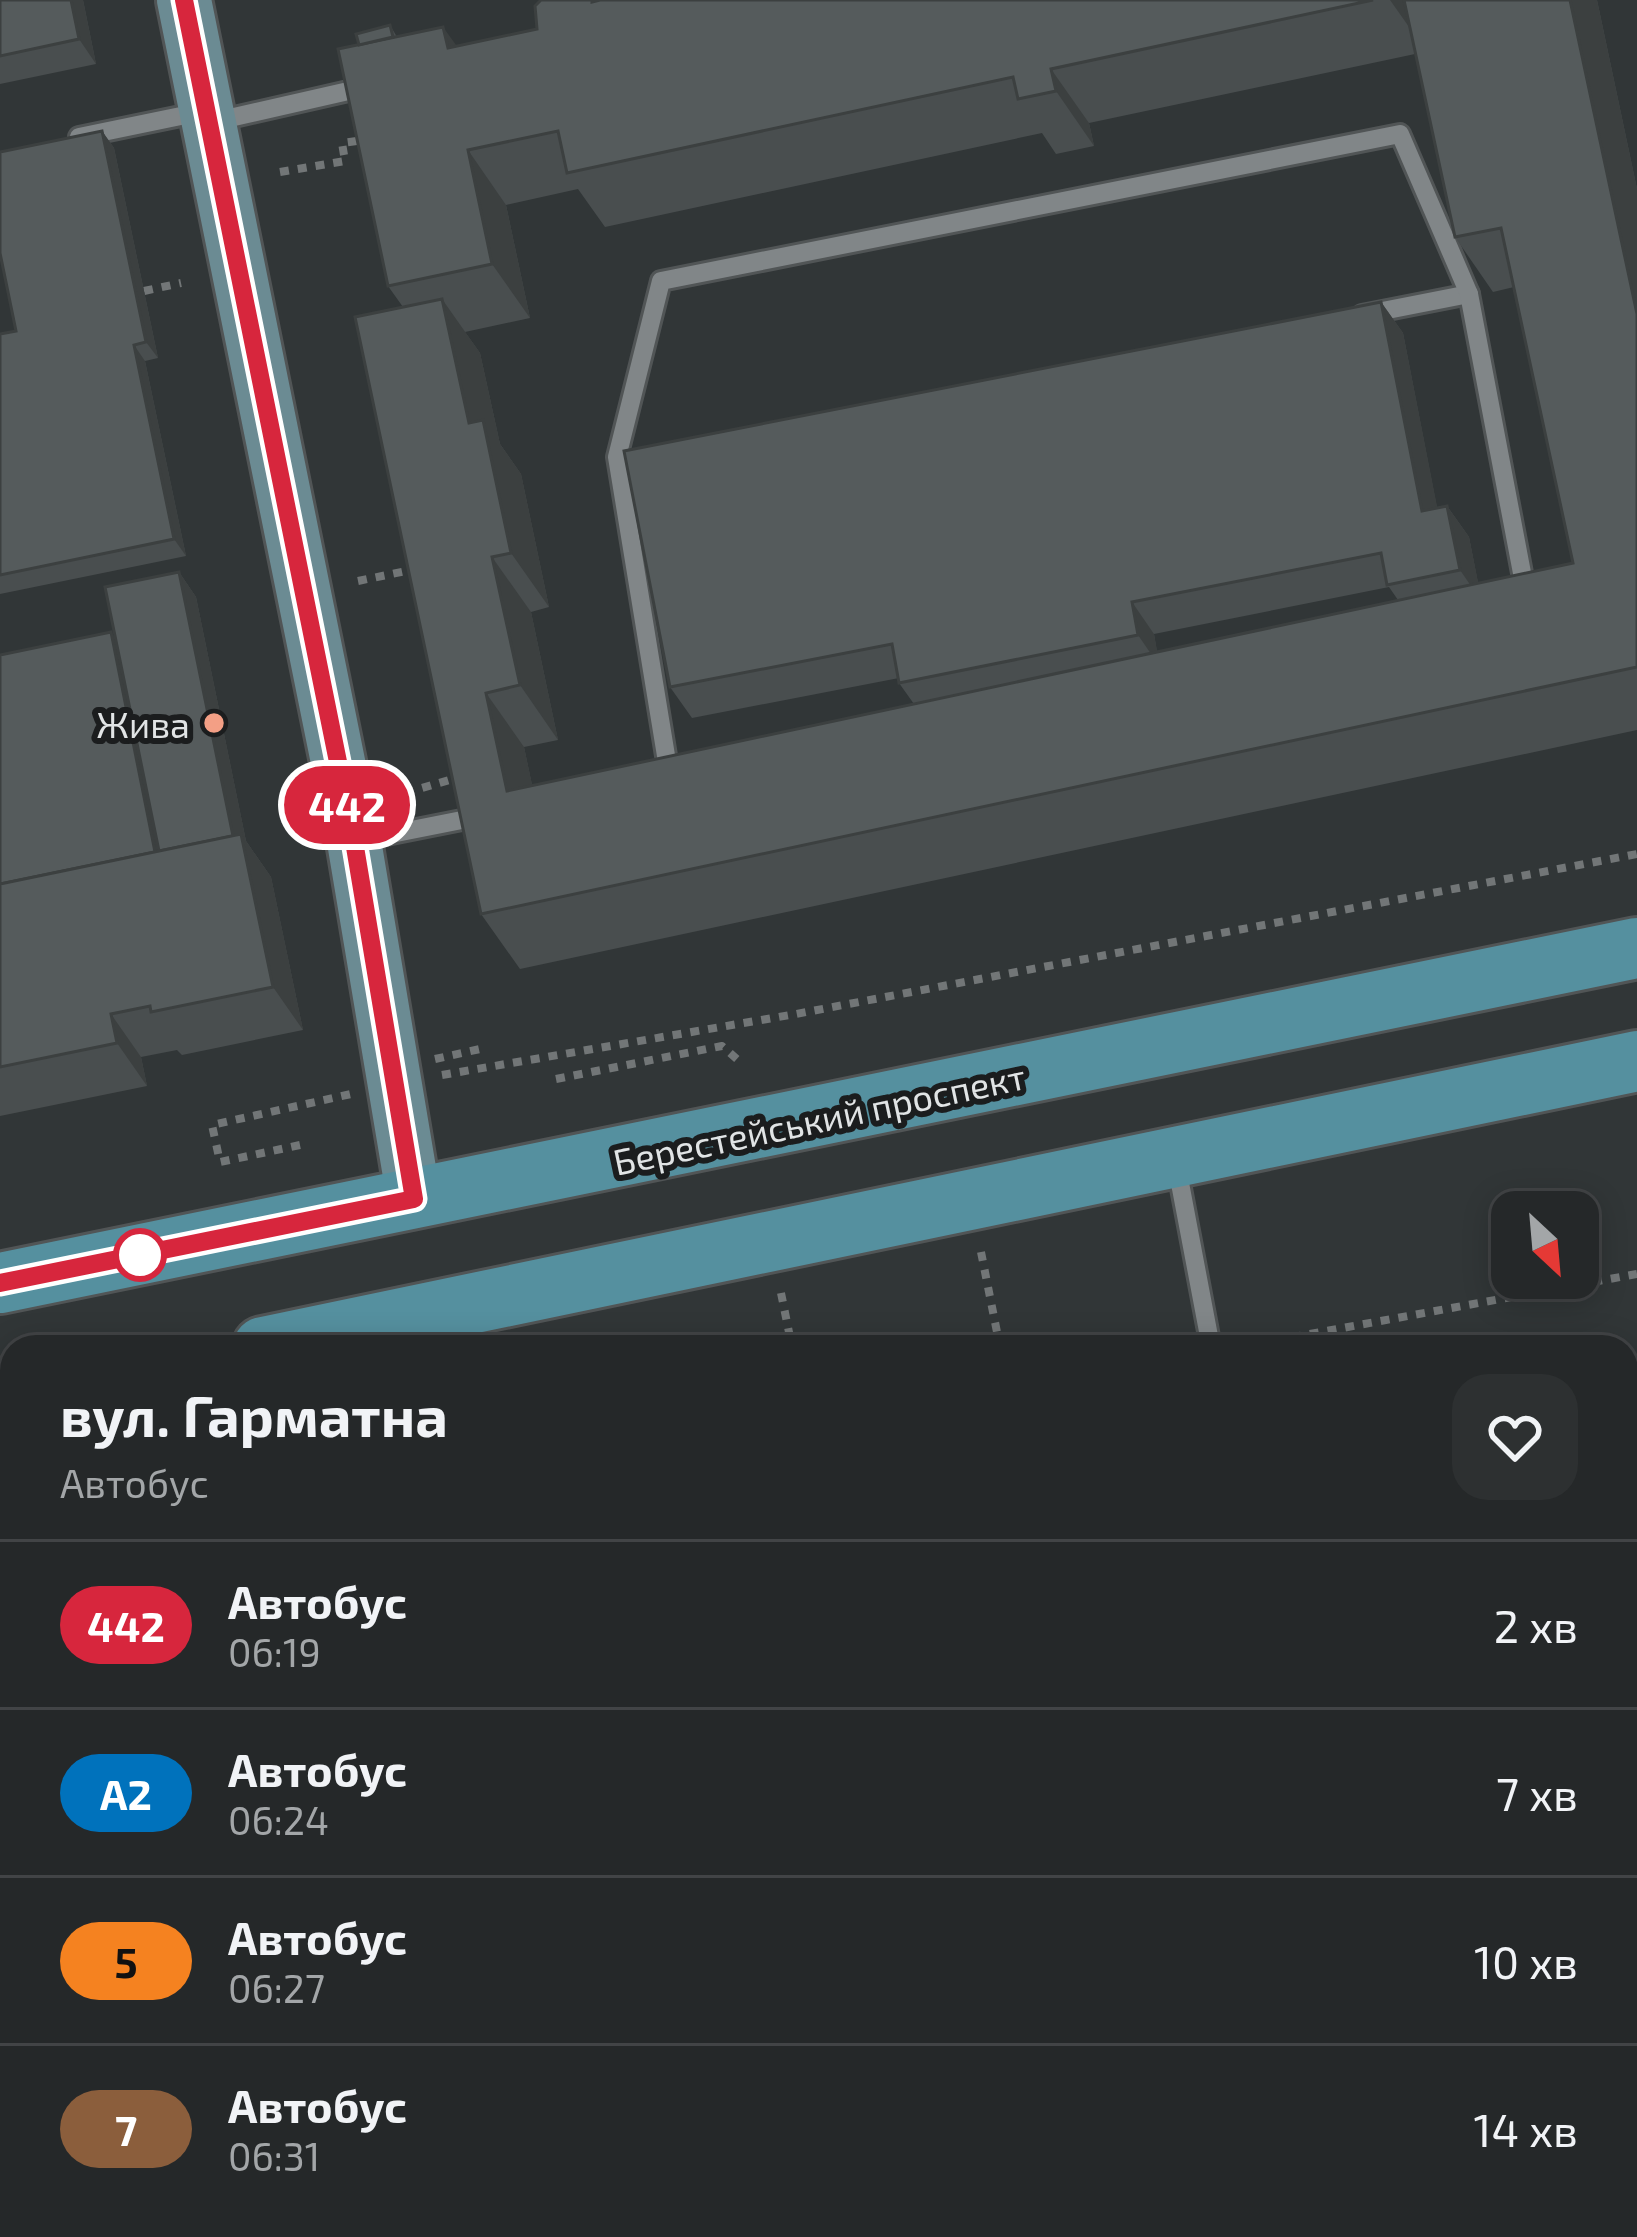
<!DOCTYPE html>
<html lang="uk">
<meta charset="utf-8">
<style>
body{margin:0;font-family:"Exo 2",sans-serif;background:#2d3031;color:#f1f3f6;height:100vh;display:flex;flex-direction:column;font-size:45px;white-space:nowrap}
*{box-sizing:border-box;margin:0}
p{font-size:39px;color:#a3a6a8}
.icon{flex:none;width:66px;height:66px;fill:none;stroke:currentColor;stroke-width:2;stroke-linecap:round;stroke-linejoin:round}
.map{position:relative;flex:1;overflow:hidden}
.drawer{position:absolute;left:0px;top:1335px;width:1638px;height:903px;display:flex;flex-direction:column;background:#252829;border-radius:36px 36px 0 0;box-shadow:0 6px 30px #0003,0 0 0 3px #424446}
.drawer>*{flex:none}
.badge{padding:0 24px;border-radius:39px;font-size:42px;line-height:78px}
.needle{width:78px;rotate:154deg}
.buttons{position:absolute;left:1491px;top:1191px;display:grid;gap:24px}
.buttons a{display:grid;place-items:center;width:108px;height:108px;border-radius:24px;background:#252829;box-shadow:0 6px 30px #0003,0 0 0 3px #424446;font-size:60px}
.map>.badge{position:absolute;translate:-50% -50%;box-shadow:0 0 0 6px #fff}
.round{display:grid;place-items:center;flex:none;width:126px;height:126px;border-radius:36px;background:#2d3031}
.overview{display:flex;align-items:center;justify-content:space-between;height:204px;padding:0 60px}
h1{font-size:57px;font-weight:700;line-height:90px}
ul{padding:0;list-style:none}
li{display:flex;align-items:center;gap:36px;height:168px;padding:0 60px;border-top:3px solid #424446}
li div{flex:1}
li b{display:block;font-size:45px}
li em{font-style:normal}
li .badge{min-width:132px;font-weight:700;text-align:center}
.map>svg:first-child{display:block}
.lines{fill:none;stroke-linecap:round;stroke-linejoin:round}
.lane-casing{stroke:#515556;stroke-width:24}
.street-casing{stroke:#515556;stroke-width:42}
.secondary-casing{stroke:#515556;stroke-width:60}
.primary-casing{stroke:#515556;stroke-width:66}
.path{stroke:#727677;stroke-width:8;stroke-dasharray:9 9;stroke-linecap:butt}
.lane{stroke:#818688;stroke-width:18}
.street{stroke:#818688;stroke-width:36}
.secondary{stroke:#6b8b93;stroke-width:54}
.primary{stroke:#55909f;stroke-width:60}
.wall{fill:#494e4f;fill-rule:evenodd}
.shaded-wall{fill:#3c4040}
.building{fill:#555b5c;stroke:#3c4040;stroke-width:3}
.line-casing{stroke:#fff;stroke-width:27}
.line{stroke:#d7263d;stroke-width:18}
.poi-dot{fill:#f39f85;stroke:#1b1d1e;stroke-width:4.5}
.stop-dot{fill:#fff;stroke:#d7263d;stroke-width:6}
.labels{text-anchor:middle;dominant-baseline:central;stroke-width:12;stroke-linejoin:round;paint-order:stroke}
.poi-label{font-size:36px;fill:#e1e4e5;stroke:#1b1d1e;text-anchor:end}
.street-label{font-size:36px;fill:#e1e4e5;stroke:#1b1d1e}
</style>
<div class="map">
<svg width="1637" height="2237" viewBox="0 0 1637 2237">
<rect width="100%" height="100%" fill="#313637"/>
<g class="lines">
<g class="lane-casing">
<g id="lane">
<polyline points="212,122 366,87"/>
<polyline points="79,137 205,111"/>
<polyline points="1362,315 1469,294"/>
<polyline points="670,780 617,457 661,281 1400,134 1469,294 1526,594"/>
<polyline points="356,841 482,816"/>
<polyline points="1176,1162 1211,1347"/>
<polyline points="1626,1461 1637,1458"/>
<polyline points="1626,1688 1630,1688"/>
<polyline points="521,2226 524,2237"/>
<polyline points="716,2226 718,2237"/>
</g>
</g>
<g class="street-casing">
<g id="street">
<polyline points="1626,2022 1637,2020"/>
<polyline points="585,2237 638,2226"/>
</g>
</g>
<g class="secondary-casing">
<polyline id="secondary" points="184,0 354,841 414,1199"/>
</g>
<g class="primary-casing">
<g id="primary">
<polyline points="0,1283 1637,948"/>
<polyline points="263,1347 1637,1061"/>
<polyline points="0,1402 12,1400"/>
</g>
</g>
<g class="path">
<polyline points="280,172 345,161 342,143 364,140"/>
<polyline points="144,291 181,283"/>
<polyline points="358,581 416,569"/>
<polyline points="405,793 456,778"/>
<polyline points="435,1059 480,1049"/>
<polyline points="442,1075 796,1014 1637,854"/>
<polyline points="556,1079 722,1046 739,1061"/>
<polyline points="300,1145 220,1162 212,1125 351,1094"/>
<polyline points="981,1252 1000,1347"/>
<polyline points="781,1293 792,1347"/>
<polyline points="1239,1347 1637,1274"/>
<polyline points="0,1511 12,1508"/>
<polyline points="0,1614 12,1611"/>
<polyline points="0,1677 12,1675"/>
<polyline points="216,2226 219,2237"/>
</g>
<use href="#lane" class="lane"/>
<use href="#street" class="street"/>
<use href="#secondary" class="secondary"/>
<use href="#primary" class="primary"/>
</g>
<g class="wall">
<polygon points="0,0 83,0 96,64 0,84"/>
<path d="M541,0H1597L1637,189V730L520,969L481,914L403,307L388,286L359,45L390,25L397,37L457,46L537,29ZM1415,54L1455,237L1493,292L1514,287L1573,563L1478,583L1469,537L1447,506L1437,508L1403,333L1381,302L670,687L692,718L899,678V683L914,704L532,785L524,747L558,740L531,612L549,607L521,474L500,444L480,353L465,332L530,318L506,205L578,189L605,227L1042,133L1056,154L1094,146L1089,123ZM1389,587L1398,600L1157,652L1154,634Z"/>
<polygon points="102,131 114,148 158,358 145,361 186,556 0,594 0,334 16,331"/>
<polygon points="179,572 196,597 246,841 271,877 303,1030 182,1055 177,1050 141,1057 147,1086 0,1116 0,655 111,632 115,638"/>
<polygon points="1637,1478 1637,1635 1626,1637 1626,1480"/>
<polygon points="12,1788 12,2038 0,2040 0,1791"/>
<polygon points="1637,2099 1637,2235 1627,2237 944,2237 941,2226 1626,2226 1626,2102"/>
<polygon points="142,2226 144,2237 0,2237"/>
</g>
<g class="shaded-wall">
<polygon points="71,0 83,0 96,64 79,39"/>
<polygon points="1390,0 1408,0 1426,51"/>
<polygon points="1570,0 1597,0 1637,189 1637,314"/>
<polygon points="443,27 482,81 448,48"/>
<polygon points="1051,69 1089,123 1094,146 1056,91"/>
<polygon points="102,131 114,148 158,358 146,342"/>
<polygon points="468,150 506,205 530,318 492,264"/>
<polygon points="442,299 480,353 500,444 521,474 549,607 511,553 469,423"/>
<polygon points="1381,302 1403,333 1444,542 1422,511"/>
<polygon points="134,345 145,361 186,556 174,539"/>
<polygon points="1447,506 1469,537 1482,602 1460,570"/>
<polygon points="492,557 531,612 558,740 520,685"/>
<polygon points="179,572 196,597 246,841 271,877 303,1030 273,987 237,856"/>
<polygon points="1132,602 1154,634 1160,667 1138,635"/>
<polygon points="111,632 133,663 174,869 158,865"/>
<polygon points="486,693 524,747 545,845 507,791"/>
<polygon points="111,1014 141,1057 147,1086 117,1043"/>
<polygon points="120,2226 142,2226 144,2237 127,2237"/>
<polygon points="1291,2226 1311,2226 1313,2237 1298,2237"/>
</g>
<g class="building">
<polygon points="0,0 71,0 79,39 0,56"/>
<polygon points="541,0 592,0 592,2 600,0 1373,0 1051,69 1056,91 1018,99 1013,77 567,173 558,131 468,150 492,264 388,286 338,49 443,27 448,48 537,29 535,6"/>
<polygon points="1404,0 1570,0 1637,314 1637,667 481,914 355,317 442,299 469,423 483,420 511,553 492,557 520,685 486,693 507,791 1573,563 1501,228 1455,237"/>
<polygon points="390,25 393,37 359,45 356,34"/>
<polygon points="102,131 146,342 134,345 174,539 0,575 0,334 16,331 0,253 0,152"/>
<polygon points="1381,302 1422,511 1447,506 1460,570 1387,585 1381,553 1132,602 1138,635 899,683 892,644 670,687 624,451"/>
<polygon points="179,572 233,836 159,851 105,587"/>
<polygon points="111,632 155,852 0,884 0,655"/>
<polygon points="241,834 273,987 151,1012 150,1006 111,1014 117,1043 0,1067 0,884"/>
<polygon points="1637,1478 1637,1586 1626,1588 1626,1480"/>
<polygon points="12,1788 12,1988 0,1991 0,1791"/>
<polygon points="1637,2099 1637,2207 1626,2209 1626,2102"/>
<polygon points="12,2158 12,2226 120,2226 121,2228 78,2237 0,2237 0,2161"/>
<polygon points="941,2226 1228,2226 1231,2237 944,2237"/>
<polygon points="1299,2226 1547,2226 1495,2237 1302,2237"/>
</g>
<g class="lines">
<g class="line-casing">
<polyline id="line" points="0,1283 414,1199 354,841 184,0"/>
</g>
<use href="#line" class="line"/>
</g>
<circle class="poi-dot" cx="214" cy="723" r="12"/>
<circle class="stop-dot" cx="140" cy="1255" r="24"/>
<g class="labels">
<g class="poi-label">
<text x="190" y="723">Жива</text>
</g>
<g class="street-label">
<text transform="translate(819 1118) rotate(-12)">Берестейський проспект</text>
</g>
</g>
</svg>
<div class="buttons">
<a><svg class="needle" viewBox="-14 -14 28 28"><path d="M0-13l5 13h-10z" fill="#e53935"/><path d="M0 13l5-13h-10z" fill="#a3a6a8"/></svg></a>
</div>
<b class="badge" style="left:347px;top:805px;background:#d7263d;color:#fff">442</b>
<section class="drawer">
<div class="overview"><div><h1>вул. Гарматна</h1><p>Автобус</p></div><a class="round"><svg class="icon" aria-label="heart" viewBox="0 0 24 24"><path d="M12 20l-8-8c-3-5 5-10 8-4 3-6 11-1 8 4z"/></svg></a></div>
<ul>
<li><span class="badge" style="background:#d7263d;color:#fff">442</span><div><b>Автобус</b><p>06:19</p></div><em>2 хв</em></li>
<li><span class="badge" style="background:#0072bc;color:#fff">А2</span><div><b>Автобус</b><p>06:24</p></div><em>7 хв</em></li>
<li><span class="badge" style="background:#f58220;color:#111">5</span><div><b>Автобус</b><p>06:27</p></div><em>10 хв</em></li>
<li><span class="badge" style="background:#8b5e3c;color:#fff">7</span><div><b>Автобус</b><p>06:31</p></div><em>14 хв</em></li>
</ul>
</section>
</div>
